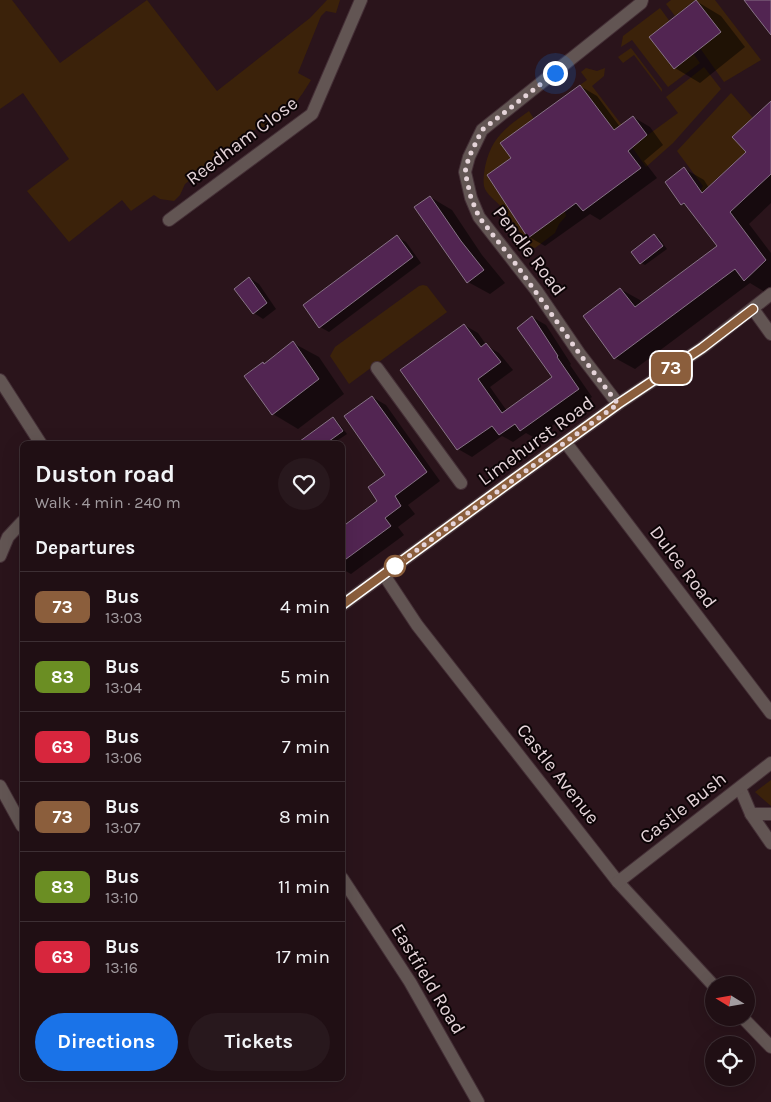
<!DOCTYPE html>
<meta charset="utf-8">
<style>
body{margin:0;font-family:Karla,sans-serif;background:#28181d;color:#f1f3f6;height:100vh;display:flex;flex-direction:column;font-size:19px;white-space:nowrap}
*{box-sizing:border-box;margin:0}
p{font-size:16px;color:#a29ca0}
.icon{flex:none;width:28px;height:28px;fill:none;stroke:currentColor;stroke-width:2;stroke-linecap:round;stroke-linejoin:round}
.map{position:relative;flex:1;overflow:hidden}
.panel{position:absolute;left:20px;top:441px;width:325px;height:640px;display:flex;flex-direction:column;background:#200f14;border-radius:8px;box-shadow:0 5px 20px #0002,0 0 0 1px #3d2f34}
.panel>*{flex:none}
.badge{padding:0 10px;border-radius:8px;font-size:18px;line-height:32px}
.needle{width:32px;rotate:281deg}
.controls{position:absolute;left:705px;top:976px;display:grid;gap:10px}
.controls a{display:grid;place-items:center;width:50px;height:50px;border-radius:50%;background:#200f14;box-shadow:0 5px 20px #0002,0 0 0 1px #3d2f34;font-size:25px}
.you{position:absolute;width:25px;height:25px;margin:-12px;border:4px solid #fff;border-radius:50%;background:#1a73e8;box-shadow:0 0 0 8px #1a73e833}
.map>.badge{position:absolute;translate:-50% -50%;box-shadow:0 0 0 2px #fff}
h2{padding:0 15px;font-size:19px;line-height:45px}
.round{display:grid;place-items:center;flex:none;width:52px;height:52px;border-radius:26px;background:#28181d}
.overview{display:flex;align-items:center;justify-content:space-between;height:85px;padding:0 15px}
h1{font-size:24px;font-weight:700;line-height:38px}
.action{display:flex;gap:10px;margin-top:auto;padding:10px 15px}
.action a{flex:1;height:58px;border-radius:30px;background:#1a73e8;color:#fff;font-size:20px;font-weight:700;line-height:58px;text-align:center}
.action a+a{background:#28181d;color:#f1f3f6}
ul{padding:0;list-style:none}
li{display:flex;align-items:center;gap:15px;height:70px;padding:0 15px;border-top:1px solid #3d2f34}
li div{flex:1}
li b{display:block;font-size:19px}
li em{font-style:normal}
li .badge{min-width:55px;font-weight:700;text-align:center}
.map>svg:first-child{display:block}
.green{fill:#3b220a}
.shadow{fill:#0007}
.building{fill:#522552;stroke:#877386}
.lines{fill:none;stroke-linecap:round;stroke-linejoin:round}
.street-casing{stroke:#442f36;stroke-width:14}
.street{stroke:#625553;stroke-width:12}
.line-casing{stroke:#fff;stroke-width:11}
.line{stroke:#8b5e3c;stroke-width:8}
.walk{stroke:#e5d4d9;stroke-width:5;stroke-dasharray:0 9}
.stop-dot{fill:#fff;stroke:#8b5e3c;stroke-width:2.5}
.labels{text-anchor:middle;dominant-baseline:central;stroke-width:4;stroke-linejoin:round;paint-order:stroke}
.street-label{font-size:19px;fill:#e5d4d9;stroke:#0c0406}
</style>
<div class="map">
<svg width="771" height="1102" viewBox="0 0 771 1102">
<rect width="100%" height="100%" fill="#2a141b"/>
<g class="green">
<path d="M0,0H12L60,63L147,0L217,91L310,18L327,0H340L336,13L326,11L321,16L298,73L311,80C302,95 286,120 269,126C265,127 260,127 257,128L185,184L180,195L174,201L160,199L154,195L131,211L122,200L69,242L27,191L69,159L23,93L0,109Z"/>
<polygon points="671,0 695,0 675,16 666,4"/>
<polygon points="696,0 715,0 761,60 724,82 700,48 721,32"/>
<polygon points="660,8 700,63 668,87 632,40 621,47 623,36"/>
<polygon points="631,48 662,89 662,92 634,55 623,63 618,57"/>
<polygon points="704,67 721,89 673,143 646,167 630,144 641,140 678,113 666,97"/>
<polygon points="586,68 597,71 605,68 604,76 592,86 621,124 626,121 628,123 616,132 580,85 587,80 581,72"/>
<polygon points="731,93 753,118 732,137 746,152 701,193 700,191 703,186 677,151"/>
<path d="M529,111L534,119L511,158L488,175L565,211L566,216L559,224L555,233L535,248L531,247C521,234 512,220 501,207C496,200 486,195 484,186C483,180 484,173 485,167C491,138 505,128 529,111Z"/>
<polygon points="423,285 427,286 447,312 349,384 330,356 335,347 419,286"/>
<polygon points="771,780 771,806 755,792"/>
</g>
<g class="shadow">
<polygon points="696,1 721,16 745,47 700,83 675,68"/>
<polygon points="580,86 597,96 620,127 633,117 650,127 663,145 644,161 657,178 600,220 590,214 545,246 529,237 513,158"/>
<polygon points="771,103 771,203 749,224 771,253 771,286 765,292 750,283 635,369 615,358 620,289 640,300 642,303 719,246 689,207 682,204 685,169 704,180 709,188 748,152"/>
<polygon points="430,197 452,210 482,255 505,283 490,294 468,282"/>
<polygon points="654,236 659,238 667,249 645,265 641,263"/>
<polygon points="397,237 406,242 421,263 329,332 320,327"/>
<polygon points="250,278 259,284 276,309 263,319 254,313 235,289"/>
<polygon points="532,317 546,325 571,364 570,365 592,397 535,438 526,433 513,442 502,436 472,457 458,449 402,370 464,325 478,333 487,346 499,353 513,370 490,387 507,411 553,377"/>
<polygon points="293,343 319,357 344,394 298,429 273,414 265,365"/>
<polygon points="372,397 386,405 440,481 408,505 415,514 398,527 404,535 351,574 342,569 342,529 379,501 387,475"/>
<polygon points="333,419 337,421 347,434 332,444 298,444"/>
</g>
<g class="building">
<polygon points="696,0 721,32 674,69 649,37"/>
<polygon points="744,0 771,0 771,35 753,12"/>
<polygon points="580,85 614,130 633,116 647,135 628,151 641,168 583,211 576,203 528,238 487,175 511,158 500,143"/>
<polygon points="771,101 771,174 730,212 766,260 744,281 735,269 614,359 583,316 620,288 635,307 717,246 684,203 681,205 665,182 684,167 702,193 746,152 732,137"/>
<polygon points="430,196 461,241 484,270 467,283 414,207"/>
<polygon points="654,234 663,246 640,264 631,252"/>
<polygon points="397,235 413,257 319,328 303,305"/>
<polygon points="249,277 267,303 253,314 234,289"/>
<polygon points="532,316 558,356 557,357 579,389 520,431 515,424 499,435 492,426 457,450 400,370 464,324 481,347 486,343 501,362 478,379 502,413 552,377 517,328"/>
<polygon points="293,341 319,379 272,415 244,376 263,362 264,364"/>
<polygon points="372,396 427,472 395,496 401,506 385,518 391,526 342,562 342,527 377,501 368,487 385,475 344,416"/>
<polygon points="333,417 343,431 325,444 296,444"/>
</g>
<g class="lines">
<g class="street-casing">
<g id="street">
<polyline points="169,220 312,114 361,0"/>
<polyline points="753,309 771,334"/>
<polyline points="377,368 461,483"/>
<polyline points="0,380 41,444"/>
<polyline points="618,404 579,353 536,290 479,217 471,198 465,172 469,157 482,130 641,3 642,0"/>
<polyline points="566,443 771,713"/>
<polyline points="0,556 8,537 22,522"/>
<polyline points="384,575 417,625 618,882 714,986"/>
<polyline points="342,605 514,479 618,404 702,348 771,294"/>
<polyline points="0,786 22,826"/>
<polyline points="740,788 751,814 771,843"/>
<polyline points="751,814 771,814"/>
<polyline points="342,878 410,982 478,1102"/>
<polyline points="618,882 771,763"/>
<polyline points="743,1018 771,1047"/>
</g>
</g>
<use href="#street" class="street"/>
</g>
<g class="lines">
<g class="line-casing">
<polyline id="line" points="342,605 514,479 618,404 702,348 753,309"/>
</g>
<use href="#line" class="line"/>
<polyline class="walk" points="395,566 618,404 579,353 518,267 479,217 471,198 465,172 469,157 482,130 555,73"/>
</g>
<circle class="stop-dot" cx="395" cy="566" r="10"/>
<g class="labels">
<g class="street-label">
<text transform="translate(242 141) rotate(-37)">Reedham Close</text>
<text transform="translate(529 251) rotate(53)">Pendle Road</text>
<text transform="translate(536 441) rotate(-36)">Limehurst Road</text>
<text transform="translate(683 567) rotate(53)">Dulce Road</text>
<text transform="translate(558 774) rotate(52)">Castle Avenue</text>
<text transform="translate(683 808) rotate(-38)">Castle Bush</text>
<text transform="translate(428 979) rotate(59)">Eastfield Road</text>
</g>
</g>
</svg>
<div class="controls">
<a><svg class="needle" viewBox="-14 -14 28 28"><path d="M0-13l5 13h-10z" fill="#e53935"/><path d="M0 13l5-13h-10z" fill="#a29ca0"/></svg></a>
<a><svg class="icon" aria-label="locate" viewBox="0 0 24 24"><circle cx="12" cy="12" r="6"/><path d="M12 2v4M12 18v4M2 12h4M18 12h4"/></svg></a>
</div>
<div class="you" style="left:555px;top:73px"></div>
<b class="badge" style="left:671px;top:368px;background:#8b5e3c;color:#fff">73</b>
<section class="panel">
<div class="overview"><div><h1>Duston road</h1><p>Walk · 4 min · 240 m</p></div><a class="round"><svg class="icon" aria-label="heart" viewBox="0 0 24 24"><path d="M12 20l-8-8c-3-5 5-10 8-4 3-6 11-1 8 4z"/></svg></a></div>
<h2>Departures</h2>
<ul>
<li><span class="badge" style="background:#8b5e3c;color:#fff">73</span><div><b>Bus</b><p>13:03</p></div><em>4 min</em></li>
<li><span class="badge" style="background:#6b8e23;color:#fff">83</span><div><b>Bus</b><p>13:04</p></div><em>5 min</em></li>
<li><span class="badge" style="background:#d7263d;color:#fff">63</span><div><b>Bus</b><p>13:06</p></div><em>7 min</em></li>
<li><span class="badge" style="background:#8b5e3c;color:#fff">73</span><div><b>Bus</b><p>13:07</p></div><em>8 min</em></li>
<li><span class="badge" style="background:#6b8e23;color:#fff">83</span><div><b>Bus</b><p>13:10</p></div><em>11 min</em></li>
<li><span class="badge" style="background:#d7263d;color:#fff">63</span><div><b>Bus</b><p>13:16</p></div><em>17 min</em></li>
</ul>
<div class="action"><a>Directions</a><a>Tickets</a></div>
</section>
</div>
